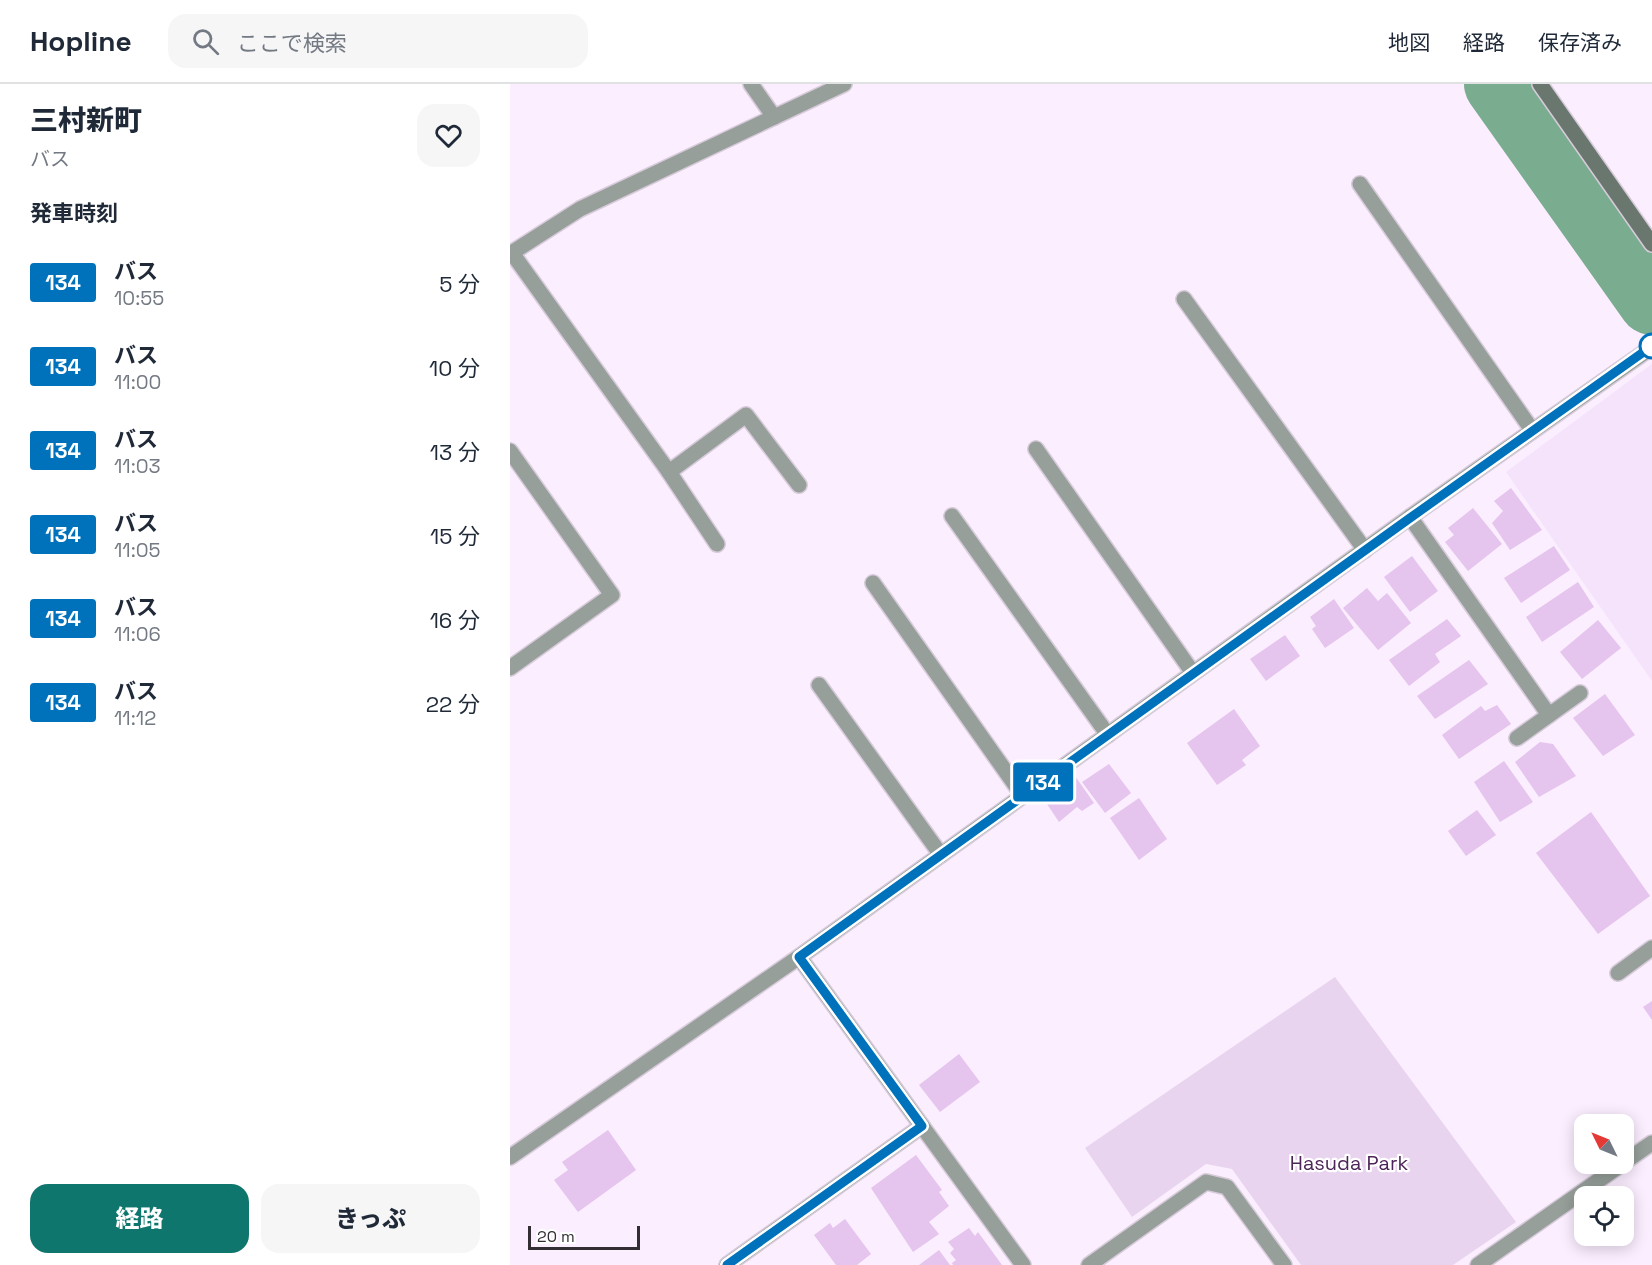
<!DOCTYPE html>
<html lang="ja">
<meta charset="utf-8">
<style>
body{margin:0;font-family:"Space Grotesk","Noto Sans JP",sans-serif;background:#f6f6f7;color:#1f2937;height:100vh;display:flex;flex-direction:column;font-size:22px;white-space:nowrap}
*{box-sizing:border-box;margin:0}
p{font-size:20px;color:#747a83}
.icon{flex:none;width:33px;height:33px;fill:none;stroke:currentColor;stroke-width:2;stroke-linecap:round;stroke-linejoin:round}
.map{position:relative;flex:1;overflow:hidden}
.panel{display:flex;flex-direction:column;background:#fff;width:510px}
.panel>*{flex:none}
.badge{padding:0 12px;border-radius:4px;font-size:21px;line-height:39px}
.needle{width:39px;rotate:313deg}
.controls{position:absolute;left:1064px;top:1030px;display:grid;gap:12px}
.controls a{display:grid;place-items:center;width:60px;height:60px;border-radius:12px;background:#fff;box-shadow:0 3px 15px #0003;font-size:30px}
.scale{position:absolute;left:18px;bottom:15px;width:112px;box-sizing:border-box;padding-left:6px;border:3px solid #322d33;border-top:0;font-size:16px;line-height:21px;white-space:nowrap;color:#322d33;-webkit-text-stroke:4px #fff;paint-order:stroke}
.map>.badge{position:absolute;translate:-50% -50%;box-shadow:0 0 0 3px #fff}
h2{padding:0 30px;font-size:22px;line-height:54px}
.round{display:grid;place-items:center;flex:none;width:63px;height:63px;border-radius:18px;background:#f6f6f7}
.summary{display:flex;align-items:center;justify-content:space-between;height:102px;padding:0 30px}
h1{font-size:28px;font-weight:800;line-height:45px}
.primary-button{display:flex;gap:12px;margin-top:auto;padding:12px 30px}
.primary-button a{flex:1;height:69px;border-radius:18px;background:#0f766e;color:#fff;font-size:24px;font-weight:800;line-height:69px;text-align:center}
.primary-button a+a{background:#f6f6f7;color:#1f2937}
ul{padding:0;list-style:none}
li{display:flex;align-items:center;gap:18px;height:84px;padding:0 30px}
li div{flex:1}
li b{display:block;font-size:22px}
li em{font-style:normal}
li .badge{min-width:66px;font-weight:700;text-align:center}
header{display:flex;align-items:center;gap:36px;box-sizing:border-box;height:84px;padding:0 30px;background:#fff;border-bottom:2px solid #e0e1e3}
header strong{font-size:28px}
nav{display:flex;gap:33px;margin-inline-start:auto;font-size:21px}
.search{width:420px;height:54px;background:#f6f6f7;display:flex;align-items:center;gap:15px;box-sizing:border-box;padding:0 21px;border-radius:18px;color:#747a83;font-size:22px}
main{display:flex;flex:1;min-height:0}
.map>svg:first-child{display:block}
.built{fill:#f5e3fb}
.green{fill:#e9d4ef}
.lines{fill:none;stroke-linecap:round;stroke-linejoin:round}
.river{stroke:#7aac90;stroke-width:68}
.building{fill:#e5c4ee}
.lane-casing{stroke:#d7cbda;stroke-width:18}
.street-casing{stroke:#d7cbda;stroke-width:18}
.secondary-casing{stroke:#d7cbda;stroke-width:18}
.lane{stroke:#969f9a;stroke-width:15}
.street{stroke:#969f9a;stroke-width:15}
.secondary{stroke:#6a776f;stroke-width:15}
.line-casing{stroke:#fff;stroke-width:14}
.line{stroke:#0072bc;stroke-width:9}
.stop-dot{fill:#fff;stroke:#0072bc;stroke-width:3}
.labels{text-anchor:middle;dominant-baseline:central;stroke-width:4.5;stroke-linejoin:round;paint-order:stroke}
.park-label{font-size:20px;fill:#4d2558;stroke:#fff}
</style>
<header>
<strong>Hopline</strong>
<div class="search"><svg class="icon" aria-label="search" viewBox="0 0 24 24"><circle cx="10" cy="10" r="6"/><path d="M15 15l6 6"/></svg>ここで検索</div>
<nav><a>地図</a><a>経路</a><a>保存済み</a></nav>
</header>
<main>
<section class="panel">
<div class="summary"><div><h1>三村新町</h1><p>バス</p></div><a class="round"><svg class="icon" aria-label="heart" viewBox="0 0 24 24"><path d="M12 20l-8-8c-3-5 5-10 8-4 3-6 11-1 8 4z"/></svg></a></div>
<h2>発車時刻</h2>
<ul>
<li><span class="badge" style="background:#0072bc;color:#fff">134</span><div><b>バス</b><p>10:55</p></div><em>5 分</em></li>
<li><span class="badge" style="background:#0072bc;color:#fff">134</span><div><b>バス</b><p>11:00</p></div><em>10 分</em></li>
<li><span class="badge" style="background:#0072bc;color:#fff">134</span><div><b>バス</b><p>11:03</p></div><em>13 分</em></li>
<li><span class="badge" style="background:#0072bc;color:#fff">134</span><div><b>バス</b><p>11:05</p></div><em>15 分</em></li>
<li><span class="badge" style="background:#0072bc;color:#fff">134</span><div><b>バス</b><p>11:06</p></div><em>16 分</em></li>
<li><span class="badge" style="background:#0072bc;color:#fff">134</span><div><b>バス</b><p>11:12</p></div><em>22 分</em></li>
</ul>
<div class="primary-button"><a>経路</a><a>きっぷ</a></div>
</section>
<div class="map">
<svg width="1142" height="1181" viewBox="0 0 1142 1181">
<rect width="100%" height="100%" fill="#fbeeff"/>
<polygon class="built" points="1142,280 1142,597 996,388"/>
<polygon class="green" points="825,893 1006,1138 943,1181 791,1181 722,1085 696,1080 622,1133 575,1064"/>
<g class="lines">
<polyline class="river" points="988,0 1142,217"/>
</g>
<g class="building">
<polygon points="1001,404 1032,446 1000,466 982,439 993,427 984,417"/>
<polygon points="963,424 992,460 958,487 935,458 944,451 938,444"/>
<polygon points="1044,462 1060,486 1011,519 994,494"/>
<polygon points="902,472 928,507 900,528 874,493"/>
<polygon points="1068,498 1084,523 1032,558 1016,533"/>
<polygon points="857,504 868,517 877,509 901,539 868,566 833,524"/>
<polygon points="824,515 844,544 815,564 802,545 806,542 800,533"/>
<polygon points="937,535 951,552 925,570 930,578 899,602 879,576"/>
<polygon points="1088,536 1111,564 1072,595 1050,568"/>
<polygon points="775,551 790,572 756,597 740,575"/>
<polygon points="959,576 978,600 925,635 907,612"/>
<polygon points="1095,610 1125,651 1093,672 1063,634"/>
<polygon points="987,621 1001,640 949,675 932,651 971,622 975,627"/>
<polygon points="724,625 750,662 732,676 736,681 707,701 677,659"/>
<polygon points="1030,658 1043,660 1066,692 1029,713 1005,678"/>
<polygon points="994,677 1023,718 990,738 964,698"/>
<polygon points="599,680 621,709 595,729 572,698"/>
<polygon points="565,692 584,719 572,727 567,723 549,738 533,714"/>
<polygon points="629,714 657,755 629,776 600,734"/>
<polygon points="967,726 986,751 956,772 938,747"/>
<polygon points="1081,728 1140,812 1088,850 1026,769"/>
<polygon points="1142,917 1142,936 1133,923"/>
<polygon points="449,970 470,998 430,1028 409,1001"/>
<polygon points="98,1046 126,1086 68,1128 44,1096 58,1086 52,1078"/>
<polygon points="406,1071 432,1106 429,1108 439,1122 419,1138 429,1150 403,1168 361,1104"/>
<polygon points="335,1135 361,1170 347,1181 326,1181 304,1151 320,1139 323,1144"/>
<polygon points="459,1144 465,1152 468,1148 492,1181 443,1181 442,1179 446,1176 440,1169 444,1165 438,1158"/>
<polygon points="429,1166 440,1181 409,1181"/>
</g>
<g class="lines">
<g class="lane-casing">
<g id="lane">
<polyline points="241,0 264,33"/>
<polyline points="850,100 1022,346"/>
<polyline points="2,169 159,388 207,460"/>
<polyline points="674,215 855,466"/>
<polyline points="526,365 683,589"/>
<polyline points="0,367 102,511 0,584"/>
<polyline points="159,388 236,331 289,401"/>
<polyline points="442,432 598,651"/>
<polyline points="900,433 1039,631"/>
<polyline points="363,499 513,712"/>
<polyline points="309,601 431,771"/>
<polyline points="1007,654 1070,609"/>
<polyline points="1108,889 1142,864"/>
</g>
</g>
<g class="street-casing">
<g id="street">
<polyline points="0,170 70,125 334,0"/>
<polyline points="289,873 513,1181"/>
<polyline points="0,1073 289,873 900,433 1142,263"/>
<polyline points="1113,1079 1142,1059"/>
<polyline points="217,1181 412,1042"/>
<polyline points="579,1181 696,1098 717,1103 774,1181"/>
<polyline points="968,1181 1112,1080"/>
</g>
</g>
<g class="secondary-casing">
<polyline id="secondary" points="1030,0 1142,160"/>
</g>
<use href="#lane" class="lane"/>
<use href="#street" class="street"/>
<use href="#secondary" class="secondary"/>
</g>
<g class="lines">
<g class="line-casing">
<polyline id="line" points="217,1181 412,1042 289,873 900,434 1142,262"/>
</g>
<use href="#line" class="line"/>
</g>
<circle class="stop-dot" cx="1142" cy="262" r="12"/>
<g class="labels">
<g class="park-label">
<text x="839" y="1079">Hasuda Park</text>
</g>
</g>
</svg>
<div class="controls">
<a><svg class="needle" viewBox="-14 -14 28 28"><path d="M0-13l5 13h-10z" fill="#e53935"/><path d="M0 13l5-13h-10z" fill="#747a83"/></svg></a>
<a><svg class="icon" aria-label="locate" viewBox="0 0 24 24"><circle cx="12" cy="12" r="6"/><path d="M12 2v4M12 18v4M2 12h4M18 12h4"/></svg></a>
</div>
<div class="scale">20 m</div>
<b class="badge" style="left:533px;top:698px;background:#0072bc;color:#fff">134</b>
</div>
</main>
